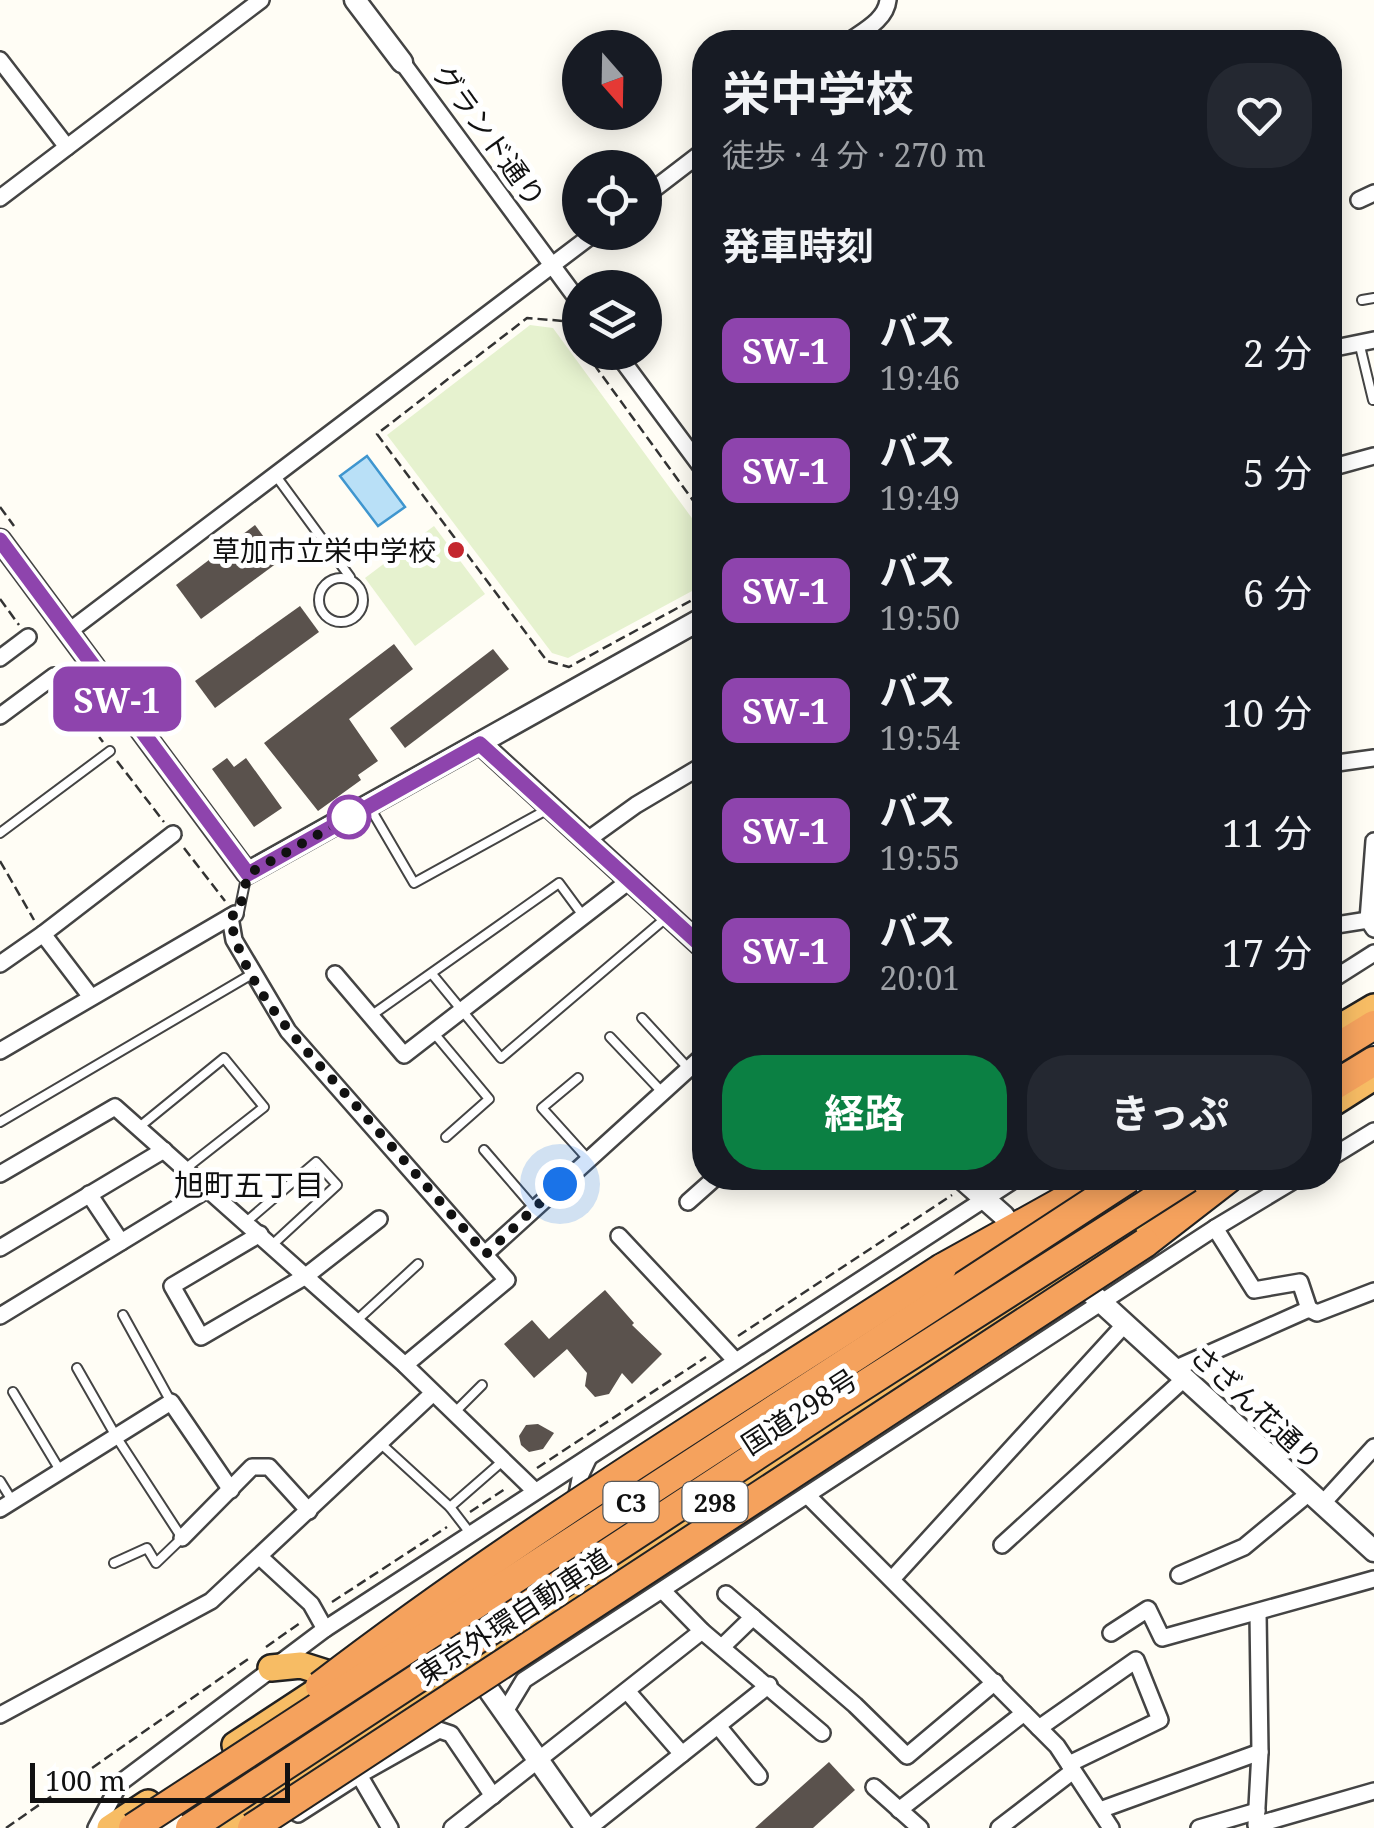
<!DOCTYPE html>
<html lang="ja">
<meta charset="utf-8">
<style>
body{margin:0;font-family:"Noto Serif","Noto Sans JP",serif;background:#242831;color:#f1f3f6;height:100vh;display:flex;flex-direction:column;font-size:38px;white-space:nowrap}
*{box-sizing:border-box;margin:0}
p{font-size:32px;color:#9ea1a6}
.icon{flex:none;width:55px;height:55px;fill:none;stroke:currentColor;stroke-width:2;stroke-linecap:round;stroke-linejoin:round}
.map{position:relative;flex:1;overflow:hidden}
.details{position:absolute;left:692px;top:30px;width:650px;height:1160px;display:flex;flex-direction:column;background:#171b24;border-radius:40px;box-shadow:0 5px 25px #0003}
.details>*{flex:none}
.badge{padding:0 20px;border-radius:15px;font-size:35px;line-height:65px}
.needle{width:65px;rotate:160deg}
.fabs{position:absolute;left:562px;top:30px;display:grid;gap:20px}
.fabs a{display:grid;place-items:center;width:100px;height:100px;border-radius:50%;background:#171b24;box-shadow:0 5px 25px #0003;font-size:50px}
.scale{position:absolute;left:30px;bottom:25px;width:260px;box-sizing:border-box;padding-left:10px;border:5px solid #111;border-top:0;font-size:28px;line-height:35px;white-space:nowrap;color:#111;-webkit-text-stroke:8px #fff;paint-order:stroke}
.you{position:absolute;width:50px;height:50px;margin:-25px;border:8px solid #fff;border-radius:50%;background:#1a73e8;box-shadow:0 0 0 15px #1a73e833}
.map>.badge{position:absolute;translate:-50% -50%;box-shadow:0 0 0 5px #fff}
h2{padding:0 30px;font-size:38px;line-height:90px}
.round{display:grid;place-items:center;flex:none;width:105px;height:105px;border-radius:40px;background:#242831}
.summary{display:flex;align-items:center;justify-content:space-between;height:170px;padding:0 30px}
h1{font-size:48px;font-weight:700;line-height:75px}
.primary-button{display:flex;gap:20px;margin-top:auto;padding:20px 30px}
.primary-button a{flex:1;height:115px;border-radius:40px;background:#0b8043;color:#fff;font-size:40px;font-weight:700;line-height:115px;text-align:center}
.primary-button a+a{background:#242831;color:#f1f3f6}
ul{padding:0;list-style:none}
li{display:flex;align-items:center;gap:30px;height:120px;padding:0 30px}
li div{flex:1}
li b{display:block;font-size:38px}
li em{font-style:normal}
li .badge{min-width:110px;font-weight:700;text-align:center}
.map>svg:first-child{display:block}
.pitch{fill:#e6f2cf}
.water{fill:#b9e0f7;stroke:#3f96cf;stroke-width:2.5}
.building{fill:#5a524d}
.lines{fill:none;stroke-linecap:round;stroke-linejoin:round}
.service-casing{stroke:#444;stroke-width:12}
.minor-casing{stroke:#444;stroke-width:20}
.tertiary-casing{stroke:#444;stroke-width:25}
.trunk-casing{stroke:#222;stroke-width:30}
.motorway-casing{stroke:#222;stroke-width:32}
.path{stroke:#333;stroke-width:2.5;stroke-dasharray:10 5;stroke-linecap:butt}
.service{stroke:#fff;stroke-width:8}
.minor{stroke:#fff;stroke-width:15}
.tertiary{stroke:#fff;stroke-width:20}
.trunk{stroke:#f7bc64;stroke-width:25}
.motorway{stroke:#f5a25d;stroke-width:28}
.motorway-bridge-casing{stroke:#222;stroke-width:32;stroke-linecap:butt}
.motorway-bridge{stroke:#f5a25d;stroke-width:28}
.line-casing{stroke:#fff;stroke-width:22}
.line{stroke:#8e44ad;stroke-width:15}
.walk{stroke:#111;stroke-width:10;stroke-dasharray:0 18}
.poi-dot{fill:#c4262e;stroke:#fff;stroke-width:4}
.stop-dot{fill:#fff;stroke:#8e44ad;stroke-width:5}
.labels{text-anchor:middle;dominant-baseline:central;stroke-width:10;stroke-linejoin:round;paint-order:stroke}
.shield{fill:#fff;stroke:#585858;stroke-width:2.5}
.shield-label{font-size:25px;font-weight:bold;fill:#111}
.street-label{font-size:28px;fill:#111;stroke:#fff}
.poi-label{font-size:28px;fill:#111;stroke:#fff;text-anchor:end}
.neighbourhood-label{font-size:30px;fill:#111;stroke:#fff}
</style>
<div class="map">
<svg width="1374" height="1828" viewBox="0 0 1374 1828">
<rect width="100%" height="100%" fill="#fffdf5"/>
<g class="pitch">
<polygon points="530,325 553,328 705,536 705,584 568,658 552,653 387,435"/>
<polygon points="434,526 485,594 415,646 365,578"/>
</g>
<polygon class="water" points="367,456 405,507 378,526 340,476"/>
<g class="building">
<polygon points="255,525 281,560 201,619 176,585"/>
<polygon points="300,606 319,632 215,708 195,681"/>
<polygon points="394,644 413,669 349,719 378,761 358,775 361,780 318,811 264,743"/>
<polygon points="493,649 509,669 405,748 390,728"/>
<polygon points="227,758 234,767 246,758 282,808 254,827 212,769"/>
<polygon points="605,1290 634,1323 632,1325 662,1354 632,1384 622,1373 609,1394 595,1397 585,1386 587,1373 567,1349 534,1378 504,1344 532,1320 549,1339"/>
<polygon points="538,1424 554,1433 543,1449 529,1452 521,1445 519,1436 526,1425"/>
<polygon points="829,1762 855,1790 813,1828 755,1828"/>
</g>
<g class="lines">
<g class="service-casing">
<g id="service">
<polyline points="1362,300 1374,298"/>
<polyline points="1359,342 1373,400"/>
<polyline points="276,476 350,577"/>
<polyline points="1330,549 1330,570"/>
<circle cx="341" cy="600" r="22"/>
<polyline points="1330,665 1333,678"/>
<polyline points="369,806 414,883 550,808"/>
<polyline points="0,833 110,751"/>
<polyline points="239,912 247,873"/>
<polyline points="432,974 501,1058 667,917"/>
<polyline points="372,1015 559,883 584,917"/>
<polyline points="642,1018 688,1068"/>
<polyline points="433,1032 489,1099 446,1137"/>
<polyline points="610,1037 662,1092"/>
<polyline points="578,1078 542,1108 588,1159"/>
<polyline points="0,1122 252,974"/>
<polyline points="138,1128 224,1058 264,1107 185,1169"/>
<polyline points="484,1150 534,1208"/>
<polyline points="792,1178 796,1182"/>
<polyline points="246,1222 316,1162 337,1185 272,1245"/>
<polyline points="123,1315 171,1402"/>
<polyline points="356,1321 418,1264"/>
<polyline points="77,1368 117,1438 182,1538 156,1563 147,1548 114,1563"/>
<polyline points="13,1392 61,1472"/>
<polyline points="455,1412 482,1385"/>
<polyline points="379,1442 450,1507 470,1533"/>
<polyline points="0,1481 13,1502"/>
<polyline points="450,1507 505,1459"/>
</g>
</g>
<g class="minor-casing">
<g id="minor">
<path d="M848,42C863,31 886,20 888,0"/>
<polyline points="0,60 67,147"/>
<polyline points="402,62 580,303"/>
<polyline points="645,196 705,150"/>
<polyline points="0,198 261,0"/>
<polyline points="1359,200 1374,193"/>
<polyline points="1330,349 1374,340"/>
<polyline points="616,352 705,472"/>
<polyline points="1330,468 1374,456"/>
<polyline points="68,632 596,232"/>
<polyline points="0,658 28,637"/>
<polyline points="0,716 54,676 71,700 101,678"/>
<polyline points="1330,764 1374,758"/>
<polyline points="586,841 636,805 705,764"/>
<polyline points="230,917 234,940 288,1031 507,1280 405,1365"/>
<polyline points="1368,920 1374,841"/>
<polyline points="1330,926 1368,920 1374,929"/>
<polyline points="43,934 173,834"/>
<polyline points="0,964 43,934 91,997"/>
<polyline points="335,974 404,1055 629,881"/>
<polyline points="1330,981 1374,953"/>
<polyline points="0,1051 235,914"/>
<polyline points="1330,1158 1374,1131"/>
<polyline points="0,1174 115,1107 405,1365 535,1491"/>
<polyline points="89,1194 121,1242"/>
<polyline points="688,1202 715,1178"/>
<polyline points="1215,1228 1254,1290 1300,1282 1309,1309"/>
<polyline points="260,1234 172,1286 201,1337 306,1276 379,1219"/>
<polyline points="619,1236 735,1360"/>
<polyline points="0,1248 164,1150"/>
<polyline points="486,1253 705,1054"/>
<polyline points="0,1316 208,1189"/>
<polyline points="1174,1369 1309,1309 1317,1313 1374,1291"/>
<polyline points="807,1495 1057,1746 1111,1828"/>
<polyline points="1322,1504 1374,1447"/>
<polyline points="575,1505 581,1474 589,1457"/>
<polyline points="0,1509 171,1402 231,1490"/>
<polyline points="182,1538 252,1467 269,1467 309,1511"/>
<polyline points="1002,1545 1184,1379"/>
<polyline points="260,1557 311,1604 325,1629"/>
<polyline points="1179,1575 1244,1547 1309,1493"/>
<polyline points="893,1578 1125,1324"/>
<polyline points="663,1591 702,1631 822,1733"/>
<polyline points="726,1594 855,1705 907,1756 995,1682"/>
<polyline points="1258,1613 1260,1752 1256,1825 1374,1791"/>
<polyline points="1111,1633 1148,1609 1162,1638 1374,1579"/>
<polyline points="722,1647 753,1617"/>
<polyline points="627,1691 682,1754"/>
<polyline points="504,1713 524,1680 1215,1228 1298,1178"/>
<polyline points="0,1715 211,1601 432,1394"/>
<polyline points="718,1726 759,1776"/>
<polyline points="1039,1728 1136,1660 1160,1720 1069,1764"/>
<polyline points="874,1787 920,1828"/>
<polyline points="899,1810 1024,1713"/>
<polyline points="1100,1810 1260,1752"/>
<polyline points="298,1814 359,1775 362,1766"/>
<polyline points="96,1828 120,1783 325,1629 1017,1178"/>
<polyline points="390,1828 359,1775 439,1730 451,1734 493,1796"/>
<polyline points="452,1828 702,1631"/>
<polyline points="589,1828 769,1685"/>
<polyline points="999,1828 1073,1771"/>
<polyline points="1199,1828 1257,1811"/>
</g>
</g>
<g class="tertiary-casing">
<g id="tertiary">
<polyline points="355,0 402,62"/>
<polyline points="0,540 247,873 705,617"/>
<polyline points="480,743 705,949"/>
<polyline points="961,1178 1004,1216"/>
<polyline points="1090,1292 1374,1551"/>
<polyline points="436,1615 586,1828"/>
</g>
</g>
<g class="trunk-casing">
<g id="trunk">
<polyline points="1330,1033 1374,1007"/>
<polyline points="1330,1105 1374,1077"/>
<polyline points="503,1570 829,1356"/>
<polyline points="271,1668 301,1665 339,1677"/>
<polyline points="235,1745 340,1676"/>
<polyline points="110,1828 148,1803"/>
<polyline points="216,1828 1194,1191"/>
</g>
</g>
<g class="motorway-casing">
<g id="motorway">
<polyline points="1330,1052 1374,1025"/>
<polyline points="1330,1088 1374,1061"/>
<polyline points="1145,1243 1229,1178"/>
<polyline points="942,1268 1088,1187"/>
</g>
</g>
<g class="path">
<polyline points="580,345 563,321 527,318 377,434 547,661 569,667 705,593"/>
<polyline points="585,352 705,517"/>
<polyline points="0,507 14,526"/>
<polyline points="0,599 19,625"/>
<polyline points="81,713 103,742"/>
<polyline points="117,761 164,822"/>
<polyline points="184,848 225,901"/>
<polyline points="0,861 34,920"/>
<polyline points="1330,950 1341,941"/>
<polyline points="738,1336 952,1195"/>
<polyline points="537,1468 706,1357"/>
<polyline points="470,1512 505,1489"/>
<polyline points="332,1602 447,1527"/>
<polyline points="266,1647 300,1623"/>
<polyline points="6,1828 251,1657"/>
</g>
<use href="#service" class="service"/>
<use href="#minor" class="minor"/>
<use href="#tertiary" class="tertiary"/>
<use href="#trunk" class="trunk"/>
<use href="#motorway" class="motorway"/>
<g class="motorway-bridge-casing">
<g id="motorway-bridge">
<path d="M320,1686C518,1534 732,1404 942,1268"/>
<polyline points="133,1828 1129,1178"/>
<polyline points="190,1828 836,1403 1188,1178"/>
<polyline points="252,1828 1145,1243"/>
</g>
</g>
<use href="#motorway-bridge" class="motorway-bridge"/>
</g>
<g class="lines">
<g class="line-casing">
<polyline id="line" points="0,540 248,874 480,744 705,949"/>
</g>
<use href="#line" class="line"/>
<path class="walk" d="M349,817L248,874L239,912L230,917C244,993 309,1052 358,1108C400,1156 443,1205 486,1254L560,1184"/>
</g>
<circle class="poi-dot" cx="456" cy="550" r="10"/>
<circle class="stop-dot" cx="349" cy="817" r="20"/>
<g class="labels">
<g class="shield">
<rect x="603.5" y="1482" width="55" height="40" rx="8"/>
<rect x="682.5" y="1482" width="65" height="40" rx="8"/>
</g>
<g class="shield-label">
<text x="631" y="1502">C3</text>
<text x="715" y="1502">298</text>
</g>
<g class="street-label">
<text transform="translate(490 135) rotate(54)">グランド通り</text>
<text transform="translate(1257 1407) rotate(43)">さざん花通り</text>
<text transform="translate(799 1411) rotate(-33)">国道298号</text>
<text transform="translate(513 1616) rotate(-33)">東京外環自動車道</text>
</g>
<g class="poi-label">
<text x="436" y="550">草加市立栄中学校</text>
</g>
<g class="neighbourhood-label">
<text x="249" y="1184">旭町五丁目</text>
</g>
</g>
</svg>
<div class="fabs">
<a><svg class="needle" viewBox="-14 -14 28 28"><path d="M0-13l5 13h-10z" fill="#e53935"/><path d="M0 13l5-13h-10z" fill="#9ea1a6"/></svg></a>
<a><svg class="icon" aria-label="locate" viewBox="0 0 24 24"><circle cx="12" cy="12" r="6"/><path d="M12 2v4M12 18v4M2 12h4M18 12h4"/></svg></a>
<a><svg class="icon" aria-label="layers" viewBox="0 0 24 24"><path d="M12 4l9 5-9 5-9-5zM3 14l9 5 9-5"/></svg></a>
</div>
<div class="scale">100 m</div>
<div class="you" style="left:560px;top:1184px"></div>
<b class="badge" style="left:117px;top:699px;background:#8e44ad;color:#fff">SW-1</b>
<section class="details">
<div class="summary"><div><h1>栄中学校</h1><p>徒歩 · 4 分 · 270 m</p></div><a class="round"><svg class="icon" aria-label="heart" viewBox="0 0 24 24"><path d="M12 20l-8-8c-3-5 5-10 8-4 3-6 11-1 8 4z"/></svg></a></div>
<h2>発車時刻</h2>
<ul>
<li><span class="badge" style="background:#8e44ad;color:#fff">SW-1</span><div><b>バス</b><p>19:46</p></div><em>2 分</em></li>
<li><span class="badge" style="background:#8e44ad;color:#fff">SW-1</span><div><b>バス</b><p>19:49</p></div><em>5 分</em></li>
<li><span class="badge" style="background:#8e44ad;color:#fff">SW-1</span><div><b>バス</b><p>19:50</p></div><em>6 分</em></li>
<li><span class="badge" style="background:#8e44ad;color:#fff">SW-1</span><div><b>バス</b><p>19:54</p></div><em>10 分</em></li>
<li><span class="badge" style="background:#8e44ad;color:#fff">SW-1</span><div><b>バス</b><p>19:55</p></div><em>11 分</em></li>
<li><span class="badge" style="background:#8e44ad;color:#fff">SW-1</span><div><b>バス</b><p>20:01</p></div><em>17 分</em></li>
</ul>
<div class="primary-button"><a>経路</a><a>きっぷ</a></div>
</section>
</div>
